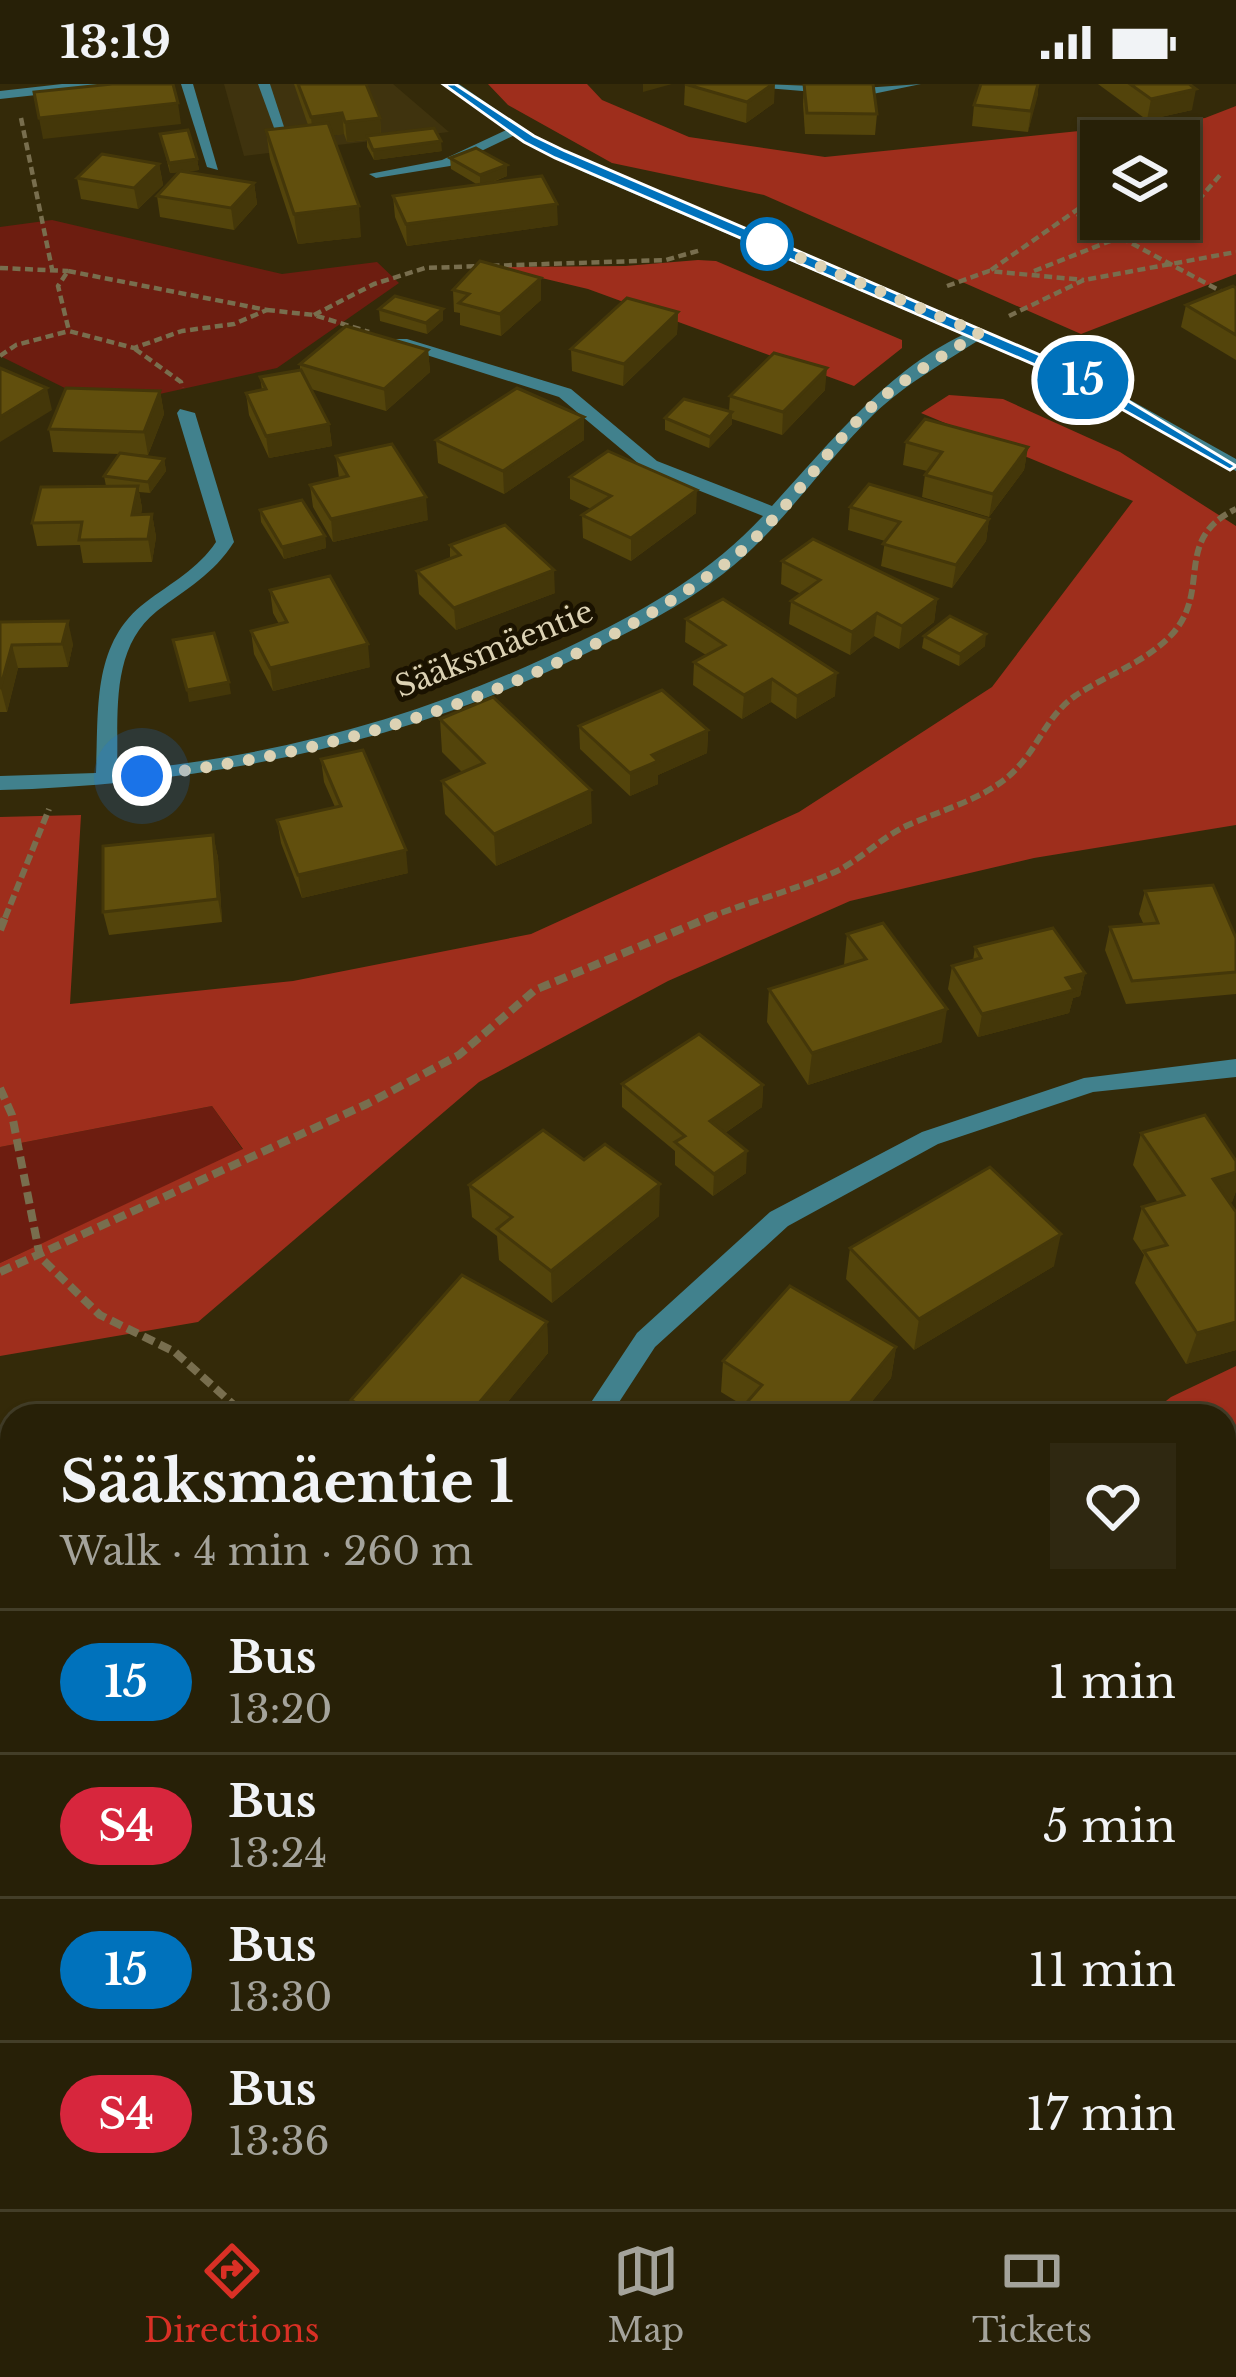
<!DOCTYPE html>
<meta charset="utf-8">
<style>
body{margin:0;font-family:"Libre Baskerville",serif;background:#2f2811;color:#f1f3f6;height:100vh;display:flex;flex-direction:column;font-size:45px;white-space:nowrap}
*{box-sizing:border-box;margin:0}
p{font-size:39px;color:#a4a39b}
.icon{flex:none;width:66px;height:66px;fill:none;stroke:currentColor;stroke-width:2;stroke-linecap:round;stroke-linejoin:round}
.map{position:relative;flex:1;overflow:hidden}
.details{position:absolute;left:0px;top:1320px;width:1236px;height:807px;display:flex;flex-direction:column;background:#272007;border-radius:36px 36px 0 0;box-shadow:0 3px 9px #0004,0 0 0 3px #433e28}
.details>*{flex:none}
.badge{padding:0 24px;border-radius:39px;font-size:42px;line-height:78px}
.tools{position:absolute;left:1080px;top:36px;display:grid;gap:24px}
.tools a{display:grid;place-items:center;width:120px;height:120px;border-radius:0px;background:#272007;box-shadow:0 3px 9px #0004,0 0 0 3px #433e28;font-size:60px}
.you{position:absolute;width:60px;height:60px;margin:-30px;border:9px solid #fff;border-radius:50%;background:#1a73e8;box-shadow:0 0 0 18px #1a73e833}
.map>.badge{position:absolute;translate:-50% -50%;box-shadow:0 0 0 6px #fff}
.round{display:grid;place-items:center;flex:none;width:126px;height:126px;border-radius:0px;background:#2f2811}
.headline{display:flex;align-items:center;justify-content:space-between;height:204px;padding:0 60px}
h1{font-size:57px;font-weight:700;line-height:90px}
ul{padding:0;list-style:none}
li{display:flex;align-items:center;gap:36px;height:144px;padding:0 60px;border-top:3px solid #433e28}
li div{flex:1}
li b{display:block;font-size:45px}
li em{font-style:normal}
li .badge{min-width:132px;font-weight:700;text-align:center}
.status{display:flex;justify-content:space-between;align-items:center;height:84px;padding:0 60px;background:#272007;direction:ltr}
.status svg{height:33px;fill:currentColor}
.tab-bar{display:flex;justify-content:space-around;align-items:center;height:168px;border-top:3px solid #433e28;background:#272007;font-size:33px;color:#a4a39b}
.tab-bar a{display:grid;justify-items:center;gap:6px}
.tab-bar .active{color:#d93025}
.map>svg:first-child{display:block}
.built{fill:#3f330e}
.green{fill:#6d1d10}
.forest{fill:#9e2e1c;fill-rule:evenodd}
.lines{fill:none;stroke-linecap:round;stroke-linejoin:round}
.path-far3{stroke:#786e4e;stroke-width:4.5;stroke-dasharray:8 4.5;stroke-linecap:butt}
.path-far2{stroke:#786e4e;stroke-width:6;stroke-dasharray:10 4.5;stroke-linecap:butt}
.path-far1{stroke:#786e4e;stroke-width:8;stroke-dasharray:12 6;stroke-linecap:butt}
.path{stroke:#786e4e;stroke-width:9;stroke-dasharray:15 8;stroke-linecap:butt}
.service{fill:#41818d;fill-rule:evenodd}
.minor{fill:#41818d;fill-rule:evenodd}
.tertiary{fill:#41818d;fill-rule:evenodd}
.wall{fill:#53440b}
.shaded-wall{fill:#443709}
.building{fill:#614f0d;stroke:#443709;stroke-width:3}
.line{fill:#0072bc;stroke:#fff;stroke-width:3}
.walk{stroke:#dcd2b4;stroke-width:12;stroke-dasharray:0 21.6}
.stop-dot{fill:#fff;stroke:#0072bc;stroke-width:6}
.labels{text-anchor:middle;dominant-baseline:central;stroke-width:10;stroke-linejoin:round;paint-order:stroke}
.far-street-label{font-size:30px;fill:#dcd2b4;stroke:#1a1200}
</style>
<div class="status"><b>13:19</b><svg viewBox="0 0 49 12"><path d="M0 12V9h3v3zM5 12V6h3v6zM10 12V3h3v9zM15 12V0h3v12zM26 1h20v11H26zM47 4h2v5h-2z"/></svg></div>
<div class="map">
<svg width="1236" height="2125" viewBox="0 0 1236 2125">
<rect width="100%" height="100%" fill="#342a09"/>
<polygon class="built" points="224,0 393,0 449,48 244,72"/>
<g class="green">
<polygon points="52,136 282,190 377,178 399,199 277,284 155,311 75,309 0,272 0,143"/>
<polygon points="212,1022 243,1066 0,1179 0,1063"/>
</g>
<g class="forest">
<path d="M488,0H587L602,16L689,53L825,73L1205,34L1236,22V190L1081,250L764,111L612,79L508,21ZM1179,57V135H1101V57Z"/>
<polygon points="698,176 716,177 902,256 902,264 854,302 588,205 495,183 625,182"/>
<polygon points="949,311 1003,315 1120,368 1236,442 1236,741 1034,774 850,817 668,897 479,998 198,1238 0,1272 0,1179 243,1065 212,1022 0,1063 0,733 81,731 70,920 293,897 531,850 799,728 992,603 1133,417 921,329"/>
<polygon points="1236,1282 1236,1502 1224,1503 1224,1332 1147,1332 1171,1313"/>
</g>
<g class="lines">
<g class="path-far3">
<polyline points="21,34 52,185"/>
<polyline points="1156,57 1186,47 1181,38"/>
<polyline points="1077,130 1228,211"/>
<polyline points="1179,131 1188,128 1221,90"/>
<polyline points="0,184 68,187"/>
<polyline points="991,186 1101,109"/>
<polygon points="68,187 267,226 234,240 182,247 134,264 69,247 58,202"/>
<polyline points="1034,187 1166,135"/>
<polyline points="947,202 989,187 1084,196"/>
<polyline points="267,226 314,231 369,248"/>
<polyline points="314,231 374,200 425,184 666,176 701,166"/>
<polyline points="1009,232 1084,196 1236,168"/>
<polyline points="135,265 181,298 182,304"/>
<polyline points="0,272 16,261 69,247"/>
</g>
<g class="path-far2">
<polyline points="5,834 49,725"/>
<path d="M708,834C750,817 796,806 837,787C861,775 881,754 906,742C941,726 992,713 1018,683C1039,661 1047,632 1075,612C1107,590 1148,578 1174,548C1211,504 1173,455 1236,425"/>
</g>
<g class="path-far1">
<polyline points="0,846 6,831"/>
<polyline points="0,1004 12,1031 40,1173 100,1231 175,1268 246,1332"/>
<polyline points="0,1188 367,1020 459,971 535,906 715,831"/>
</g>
<polyline class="path" points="1224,1866 1236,1870"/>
<g class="service">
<polygon points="181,0 193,0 218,86 207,83"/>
<polygon points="258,0 270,0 288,55 277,52"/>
<polygon points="515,42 521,46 519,49 450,82 376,94 369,90 442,76"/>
<polygon points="1224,1719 1236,1722 1236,1748 1224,1745"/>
</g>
<g class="minor">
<polygon points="62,0 107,0 100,4 0,15 0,7"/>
<polygon points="759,0 863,4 921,0 863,12 766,4"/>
<path d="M979,244L987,249L985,252C947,277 906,299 873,331C821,382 781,445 723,490C682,522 635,545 589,568C404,661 205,700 0,706V692L96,689C99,627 91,559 146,518C171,499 198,485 216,458L177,329L180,325L195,329L234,458C214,490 186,505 157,527C109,565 119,632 117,687C280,673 436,629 583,556C650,523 712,487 763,432L645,385L559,313L395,261V255H407L571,305L657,377L772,422C831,358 895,276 979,244Z"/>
<polygon points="1236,975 1236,993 1093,1008 938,1060 788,1142 655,1263 610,1332 582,1332 637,1249 770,1128 922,1048 1084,994"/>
<polygon points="12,1577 12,1603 0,1604 0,1578"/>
<polygon points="435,2115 469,2115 468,2125 434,2125"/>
</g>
<polygon class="tertiary" points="443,0 459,0 534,52 596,83 1082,289 1236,375 1236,387 1070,297 586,89 524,58"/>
</g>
<g class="wall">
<polygon points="294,0 366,0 380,34 381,51 442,67 374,76 367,63 367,56 347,58 344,50 332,51 361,153 298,160 270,75 266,46 308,41"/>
<polygon points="685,0 774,19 746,39 684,21"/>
<polygon points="804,0 877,30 875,51 805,50 803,20"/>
<polygon points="981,0 1039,0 1028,48 972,42 974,21"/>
<polygon points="1098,0 1189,0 1192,26 1147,36"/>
<polygon points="160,50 197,75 199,86 183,88 254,99 257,120 234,146 160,133 157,112 179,88 170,89"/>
<polygon points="450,74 507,81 507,92 488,100 558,141 407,162 395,133 393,112 478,101 451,85"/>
<polygon points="159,80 163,101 138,125 81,115 77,94"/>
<polygon points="541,194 541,216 501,252 460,241 460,229 454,228 453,206"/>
<polygon points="1236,204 1236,276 1181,243 1186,221"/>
<polygon points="379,225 443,236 427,250 380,237"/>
<polygon points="678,228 677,250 623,302 572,287 571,265"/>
<polygon points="428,266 430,288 386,327 311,305 329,340 332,362 269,374 249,331 246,309 262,306 260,293 300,286 300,280"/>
<polygon points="825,306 782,351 732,335 732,340 709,364 665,346 665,334 729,327 730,312"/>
<polygon points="160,307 164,330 148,371 128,370 164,375 166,387 150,409 139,408 142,424 141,430 152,430 156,453 152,478 83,479 80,461 37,462 32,439 106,402 104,392 119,370 53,368 49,345"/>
<polygon points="436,356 584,356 504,410 438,379"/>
<polygon points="906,358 1028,363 1024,386 989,433 922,413 925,391 927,387 903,381"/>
<polygon points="336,372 428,436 333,458 313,423 310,401 339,394"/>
<polygon points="570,393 696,429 631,477 583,454 582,431 591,425 570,415"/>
<polygon points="850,423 989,435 986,457 952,504 881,482 885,457 848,446"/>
<polygon points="260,426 325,452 326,464 284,475 261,438"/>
<polygon points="450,461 555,509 456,546 419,510 417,487 450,475"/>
<polygon points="782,477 937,515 934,538 899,565 874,552 850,571 789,540 791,517 801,510 781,500"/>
<polygon points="270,506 370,583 273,607 254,570 251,547 279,540 273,529"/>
<polygon points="686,535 835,612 796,635 771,618 742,635 693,601 694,578 706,571 685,558"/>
<polygon points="0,538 73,560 68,583 18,584 7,628 0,628"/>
<polygon points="924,552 985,562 959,582 922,564"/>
<polygon points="440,635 592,739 496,782 445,730 442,697 462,688 442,668"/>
<polygon points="579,642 708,646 707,669 658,691 658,700 630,712 580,665"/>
<polygon points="321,675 408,789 302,814 281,759 277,736 335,723 324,698"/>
<polygon points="213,751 218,774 222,838 109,851 103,828"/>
<polygon points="1145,807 1236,854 1236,910 1126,920 1105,866 1110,843 1144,841 1139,830"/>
<polygon points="847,850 942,958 808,1001 767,938 769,905 844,881"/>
<polygon points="975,863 1085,889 1080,912 1073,914 1069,929 978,953 948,905 952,882 973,877"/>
<polygon points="622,1000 763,1001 762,1023 725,1049 746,1089 713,1112 675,1081 675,1067 622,1023"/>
<polygon points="1141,1049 1236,1077 1236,1107 1232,1118 1230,1119 1236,1266 1186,1280 1135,1199 1144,1171 1133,1155 1142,1123 1158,1119 1133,1081"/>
<polygon points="469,1101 659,1132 552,1219 499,1176 497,1152 472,1133"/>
<polygon points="850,1164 1054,1182 914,1266 846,1195"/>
<polygon points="547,1238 548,1269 496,1332 354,1332 351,1316"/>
<polygon points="896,1263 891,1294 860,1332 736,1332 744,1322 721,1308 723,1277"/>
<polygon points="1224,1538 1236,1541 1236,1673 1224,1670"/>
<polygon points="1224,1736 1236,1739 1236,1826 1224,1822"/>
<polygon points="12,1772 12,1960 0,1961 0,1773"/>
<polygon points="179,2115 259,2115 259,2117 184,2125"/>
<polygon points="1119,2115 1224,2115 1236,2125 1117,2125"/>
</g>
<g class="shaded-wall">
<polygon points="643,0 672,0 643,8"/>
<polygon points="773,0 775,0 774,19 746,39 747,18"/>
<polygon points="1038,0 1038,11 1028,48 1031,27"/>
<polygon points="1196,5 1192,26 1147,36 1151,15"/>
<polygon points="178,19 181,40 43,55 39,34"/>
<polygon points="342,29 344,50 313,54 311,33"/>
<polygon points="380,34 381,54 347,58 345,38"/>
<polygon points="441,57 442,67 374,76 373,66"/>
<polygon points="197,75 199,86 170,89 169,79"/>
<polygon points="159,80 163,101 138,125 134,104"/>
<polygon points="507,81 507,92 480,102 480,91"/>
<polygon points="254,99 257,120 234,146 231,124"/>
<polygon points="557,120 558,141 407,162 406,140"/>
<polygon points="359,122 361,153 298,160 294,130"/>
<polygon points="541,194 541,216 501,252 500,230"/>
<polygon points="443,225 443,236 427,250 426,239"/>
<polygon points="678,228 677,250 623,302 624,280"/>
<polygon points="428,266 430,288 386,327 384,305"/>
<polygon points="827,284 825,306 782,351 783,328"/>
<polygon points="47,304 52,326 0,358 0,333"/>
<polygon points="160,307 164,330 148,371 144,348"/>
<polygon points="732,328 732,340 709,364 710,353"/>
<polygon points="584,333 584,356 504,410 503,387"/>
<polygon points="329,340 332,362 269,374 266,352"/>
<polygon points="1028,363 1024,386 989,433 993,410"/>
<polygon points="164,375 166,387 150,409 148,398"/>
<polygon points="138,402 142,424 137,453 132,431"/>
<polygon points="697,406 696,429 631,477 631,454"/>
<polygon points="426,413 428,436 333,458 331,435"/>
<polygon points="152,430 156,453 152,478 148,455"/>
<polygon points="989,435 986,457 952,504 956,481"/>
<polygon points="325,452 326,464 284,475 282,463"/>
<polygon points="554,486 555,509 456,546 454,524"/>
<polygon points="937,515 934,538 899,565 902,542"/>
<polygon points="877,529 874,552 850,571 852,548"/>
<polygon points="68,537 73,560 68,583 62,560"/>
<polygon points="986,550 985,562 959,582 960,570"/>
<polygon points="368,560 370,583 273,607 270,584"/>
<polygon points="12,561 18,584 7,628 1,605"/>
<polygon points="837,589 835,612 796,635 797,612"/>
<polygon points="772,595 771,618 742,635 744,611"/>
<polygon points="229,598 231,610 189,618 187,606"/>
<polygon points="708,646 707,669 658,691 658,700 630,712 630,689 652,671"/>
<polygon points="591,706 592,739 496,782 494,750"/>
<polygon points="213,751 218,774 222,838 218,815"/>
<polygon points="406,766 408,789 302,814 298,791"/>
<polygon points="1085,889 1080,912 1073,914 1069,929 978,953 982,930 1066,894"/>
<polygon points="947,925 942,958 808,1001 812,969"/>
<polygon points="763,1001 762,1023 709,1060 710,1037"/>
<polygon points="747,1067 746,1089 713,1112 714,1090"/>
<polygon points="1236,1088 1236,1107 1232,1118 1203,1127 1213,1095"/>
<polygon points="660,1100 659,1132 552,1219 551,1187"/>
<polygon points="1061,1150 1054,1182 914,1266 919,1235"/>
<polygon points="547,1238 548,1269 496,1332 468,1332"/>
<polygon points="1236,1238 1236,1266 1186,1280 1197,1249"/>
<polygon points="896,1263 891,1294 860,1332 839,1332"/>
</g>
<g class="building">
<polygon points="112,0 173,0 178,19 39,34 34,8"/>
<polygon points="298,0 366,0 380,34 345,38 342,29 311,33"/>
<polygon points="685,0 773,0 747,18"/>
<polygon points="804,0 873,0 877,30 807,29"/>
<polygon points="981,0 1038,0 1031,27 974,21"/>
<polygon points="1130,0 1189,0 1196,5 1151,15"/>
<polygon points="328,39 359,122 294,130 266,46"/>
<polygon points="434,44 441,57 373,66 367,52"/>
<polygon points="188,46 197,75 169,79 160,50"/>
<polygon points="476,64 507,81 480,91 450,74"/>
<polygon points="102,70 159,80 134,104 77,94"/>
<polygon points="180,87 254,99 231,124 157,112"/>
<polygon points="542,92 557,120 406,140 393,112"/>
<polygon points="480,177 541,194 500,230 459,219 469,210 453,206"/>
<polygon points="1233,202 1236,204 1236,251 1186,221"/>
<polygon points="395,212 443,225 426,239 379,225"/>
<polygon points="627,214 678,228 624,280 571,265"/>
<polygon points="346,242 428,266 384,305 300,280"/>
<polygon points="774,269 827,284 783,328 730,312"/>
<polygon points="0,284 47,304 0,333"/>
<polygon points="301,286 329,340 266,352 246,309 266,305 260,293"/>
<polygon points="66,304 160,307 144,348 49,345"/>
<polygon points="517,304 584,333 503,387 436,356"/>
<polygon points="684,315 732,328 710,353 665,334"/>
<polygon points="925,335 1028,363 993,410 925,391 942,368 906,358"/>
<polygon points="392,360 426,413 331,435 310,401 348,392 336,372"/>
<polygon points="608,367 697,406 631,454 582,431 611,412 570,393"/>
<polygon points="120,369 164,375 148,398 104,392"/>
<polygon points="869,400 989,435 956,481 883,460 900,438 850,423"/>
<polygon points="138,402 132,431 152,430 148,455 79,456 82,438 32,439 41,403"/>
<polygon points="302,416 325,452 282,463 260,426"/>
<polygon points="505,441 554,486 454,524 417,487 460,471 450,461"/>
<polygon points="813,455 937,515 902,542 877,529 852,548 791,517 820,496 782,477"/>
<polygon points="330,492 368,560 270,584 251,547 287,538 270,506"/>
<polygon points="723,515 837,589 797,612 772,595 744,611 694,578 725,561 686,535"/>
<polygon points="950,532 986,550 960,570 924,552"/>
<polygon points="68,537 62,560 12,561 0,605 0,538"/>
<polygon points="214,549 229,598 187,606 173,556"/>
<polygon points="662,606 708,646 652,671 658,677 630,689 579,642"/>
<polygon points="493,613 591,706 494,750 442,697 484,679 440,635"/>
<polygon points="363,666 406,766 298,791 277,736 341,722 321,675"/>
<polygon points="213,751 218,815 103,828 103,762"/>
<polygon points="1213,801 1236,854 1236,888 1132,897 1110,843 1158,839 1145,807"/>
<polygon points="883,839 947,925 812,969 769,905 866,875 847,850"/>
<polygon points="1053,844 1085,889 1066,894 1074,906 982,930 952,882 981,874 975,863"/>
<polygon points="699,950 763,1001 710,1037 747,1067 714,1090 675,1058 685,1052 622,1000"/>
<polygon points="1205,1031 1236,1077 1236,1088 1213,1095 1236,1128 1236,1238 1197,1249 1144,1167 1167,1161 1142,1123 1184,1111 1141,1049"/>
<polygon points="543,1046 584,1076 605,1060 660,1100 551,1187 497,1145 512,1133 469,1101"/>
<polygon points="990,1083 1061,1150 919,1235 850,1164"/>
<polygon points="462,1191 547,1238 468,1332 378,1332 351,1316"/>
<polygon points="790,1202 896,1263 839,1332 739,1332 736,1331 762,1301 723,1277"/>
<polygon points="1224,1538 1236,1541 1236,1643 1224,1640"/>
<polygon points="1224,1736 1236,1739 1236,1796 1224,1792"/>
<polygon points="12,1772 12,1935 0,1936 0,1773"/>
<polygon points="1224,1986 1236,1990 1236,2125 1125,2125 1127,2115 1224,2115"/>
<polygon points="587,2115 736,2115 737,2125 587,2125"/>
</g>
<polygon class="line" points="443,0 455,0 534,52 565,67 1082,289 1236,382 1230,386 1070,296 555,74 524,58"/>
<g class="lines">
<path class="walk" d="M142,692C346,669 557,603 725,480C780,439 818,375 867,327C898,297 942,273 979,249L753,154L767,160"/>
</g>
<circle class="stop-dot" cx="767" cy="160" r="24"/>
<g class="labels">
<g class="far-street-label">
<text transform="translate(494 565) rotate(-22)">Sääksmäentie</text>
</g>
</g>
</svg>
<div class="tools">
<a><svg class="icon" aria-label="layers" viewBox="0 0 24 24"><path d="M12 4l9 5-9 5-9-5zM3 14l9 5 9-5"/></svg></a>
</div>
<div class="you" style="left:142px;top:692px"></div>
<b class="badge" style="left:1083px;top:296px;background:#0072bc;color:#fff">15</b>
<section class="details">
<div class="headline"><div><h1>Sääksmäentie 1</h1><p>Walk · 4 min · 260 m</p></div><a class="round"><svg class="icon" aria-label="heart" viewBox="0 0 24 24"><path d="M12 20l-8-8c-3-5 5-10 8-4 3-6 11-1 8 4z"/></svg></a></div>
<ul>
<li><span class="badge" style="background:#0072bc;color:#fff">15</span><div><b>Bus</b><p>13:20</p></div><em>1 min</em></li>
<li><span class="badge" style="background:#d7263d;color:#fff">S4</span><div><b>Bus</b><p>13:24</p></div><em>5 min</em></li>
<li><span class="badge" style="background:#0072bc;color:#fff">15</span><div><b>Bus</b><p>13:30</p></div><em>11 min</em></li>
<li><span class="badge" style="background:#d7263d;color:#fff">S4</span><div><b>Bus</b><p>13:36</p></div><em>17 min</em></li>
</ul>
</section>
</div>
<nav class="tab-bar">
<a class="active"><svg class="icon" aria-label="directions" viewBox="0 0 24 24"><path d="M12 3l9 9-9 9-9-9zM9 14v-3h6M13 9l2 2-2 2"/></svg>Directions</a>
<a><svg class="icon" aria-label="map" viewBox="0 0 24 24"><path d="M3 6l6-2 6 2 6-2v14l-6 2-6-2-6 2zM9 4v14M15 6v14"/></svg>Map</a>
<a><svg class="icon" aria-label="tickets" viewBox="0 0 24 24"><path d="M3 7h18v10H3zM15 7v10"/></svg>Tickets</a>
</nav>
